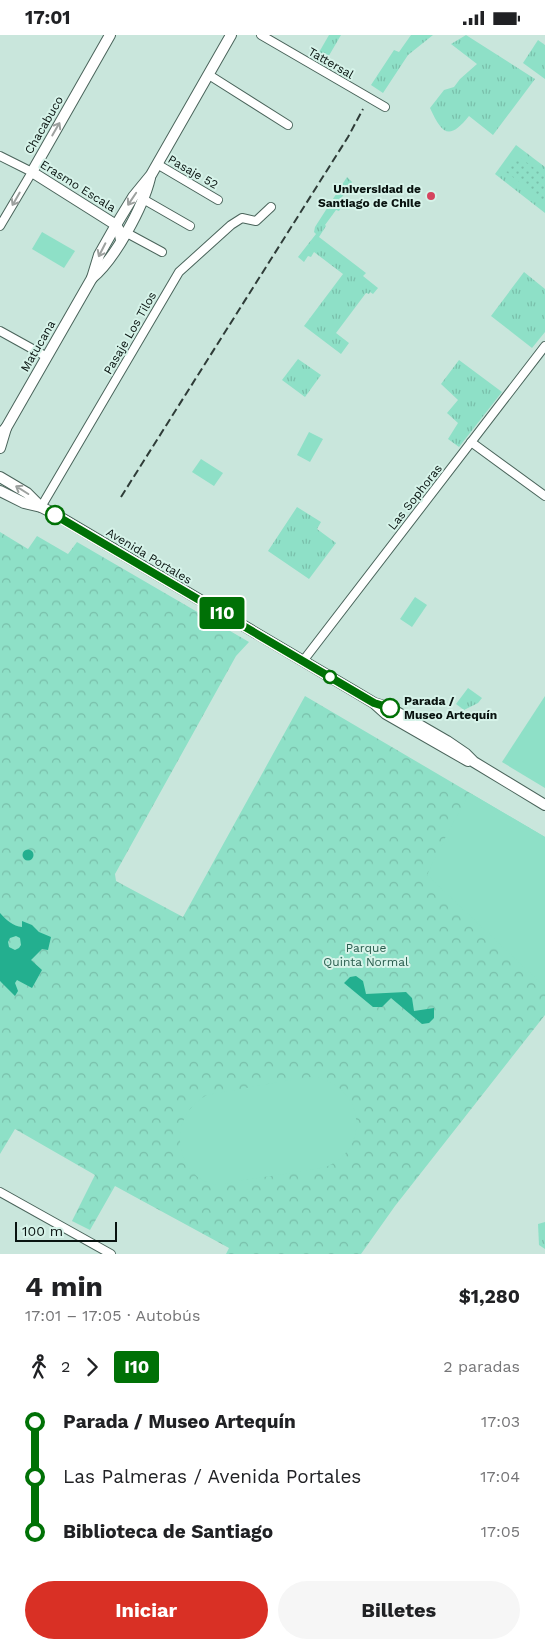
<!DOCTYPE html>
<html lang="es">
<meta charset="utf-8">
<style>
body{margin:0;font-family:"Work Sans",sans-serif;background:#f6f6f6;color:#202124;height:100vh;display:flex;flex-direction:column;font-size:19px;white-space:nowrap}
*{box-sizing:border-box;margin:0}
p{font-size:16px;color:#757577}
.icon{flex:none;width:28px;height:28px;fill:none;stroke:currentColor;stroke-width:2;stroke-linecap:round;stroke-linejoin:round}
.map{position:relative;height:1219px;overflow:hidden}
.panel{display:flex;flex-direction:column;background:#fff;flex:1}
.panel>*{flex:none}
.badge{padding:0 10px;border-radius:4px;font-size:18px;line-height:32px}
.scale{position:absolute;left:15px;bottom:12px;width:102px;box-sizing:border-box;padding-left:5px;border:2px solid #091310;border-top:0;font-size:14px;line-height:18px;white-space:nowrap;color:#091310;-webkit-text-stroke:4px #d6f3e9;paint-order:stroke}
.map>.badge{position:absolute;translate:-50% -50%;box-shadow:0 0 0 2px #fff}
.legs{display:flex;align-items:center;gap:8px;height:55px;padding:0 25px;font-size:16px}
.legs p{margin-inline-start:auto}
.head{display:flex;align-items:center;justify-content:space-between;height:85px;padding:0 25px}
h1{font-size:28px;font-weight:700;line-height:38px}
.button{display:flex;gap:10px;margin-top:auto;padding:10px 25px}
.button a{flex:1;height:58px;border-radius:30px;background:#d93025;color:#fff;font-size:20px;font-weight:700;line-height:58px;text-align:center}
.button a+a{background:#f6f6f6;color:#202124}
ul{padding:0 25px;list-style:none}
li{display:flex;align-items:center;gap:18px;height:55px;font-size:19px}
li i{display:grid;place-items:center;width:8px;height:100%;margin:0 6px;background:currentColor}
li i::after{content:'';width:12px;height:12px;margin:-6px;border:4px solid;border-radius:50%;background:#fff}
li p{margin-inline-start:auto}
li:first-child i{background:linear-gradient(#0000 50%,currentColor 0)}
li:last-child i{background:linear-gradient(currentColor 50%,#0000 0)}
.status{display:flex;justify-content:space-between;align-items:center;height:35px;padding:0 25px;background:#fff;direction:ltr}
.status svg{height:14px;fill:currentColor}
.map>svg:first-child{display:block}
.grass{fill:url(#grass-tufts)}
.park{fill:url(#park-crowns)}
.garden{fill:url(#garden-dots)}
.pitch{fill:#8ee0c7}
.water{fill:#23af8f;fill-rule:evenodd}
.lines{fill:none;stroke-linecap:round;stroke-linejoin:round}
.minor-casing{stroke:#4a645b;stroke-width:10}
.major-casing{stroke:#4a645b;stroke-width:12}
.minor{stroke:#fff;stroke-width:8}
.major{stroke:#fff;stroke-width:10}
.rail{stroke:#2f3c38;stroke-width:2;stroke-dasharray:8 4;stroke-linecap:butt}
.oneway{stroke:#9da19f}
.line-1-casing{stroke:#fff;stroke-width:11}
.line-1{stroke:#007106;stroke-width:8}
.poi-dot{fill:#d5455f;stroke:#d6f3e9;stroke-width:2}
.stop-1-dot{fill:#fff;stroke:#007106;stroke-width:2.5}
.labels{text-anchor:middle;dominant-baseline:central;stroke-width:4;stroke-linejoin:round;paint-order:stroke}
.street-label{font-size:12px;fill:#091310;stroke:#d6f3e9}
.poi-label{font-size:12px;font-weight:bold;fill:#091310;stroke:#d6f3e9;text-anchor:end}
.stop-label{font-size:12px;font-weight:bold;fill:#091310;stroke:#d6f3e9;text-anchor:start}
.park-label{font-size:12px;fill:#285c4d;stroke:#d6f3e9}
</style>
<div class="status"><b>17:01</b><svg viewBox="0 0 49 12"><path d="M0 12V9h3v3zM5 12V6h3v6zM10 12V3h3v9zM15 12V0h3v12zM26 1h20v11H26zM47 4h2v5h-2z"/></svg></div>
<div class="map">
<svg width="545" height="1219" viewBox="0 0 545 1219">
<defs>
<pattern id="grass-tufts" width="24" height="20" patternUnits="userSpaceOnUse" patternTransform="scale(1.25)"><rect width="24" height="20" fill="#8ee0c7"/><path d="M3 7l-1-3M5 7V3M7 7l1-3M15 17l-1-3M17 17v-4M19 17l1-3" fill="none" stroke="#79bfaa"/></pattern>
<pattern id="park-crowns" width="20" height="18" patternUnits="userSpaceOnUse" patternTransform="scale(1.25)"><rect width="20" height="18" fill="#8ee0c7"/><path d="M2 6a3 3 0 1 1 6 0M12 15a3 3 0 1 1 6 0" fill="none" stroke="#79bfaa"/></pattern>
<pattern id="garden-dots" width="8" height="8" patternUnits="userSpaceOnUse" patternTransform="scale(1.25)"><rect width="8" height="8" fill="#8ee0c7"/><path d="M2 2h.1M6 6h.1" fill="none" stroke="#79bfaa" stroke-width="1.8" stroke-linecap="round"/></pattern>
</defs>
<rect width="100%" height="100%" fill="#c9e6dc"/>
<g class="grass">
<polygon points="329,0 341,0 327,24 318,19"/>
<polygon points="411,0 433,0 408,20 383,58 371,50 394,15 399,17"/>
<path d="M466,0L535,44L493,100L469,81C449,106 442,99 430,73L444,55L454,52L460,44L477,29L451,9Z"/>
<polygon points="538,5 545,10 545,44 523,28"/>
<polygon points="516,110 545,132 545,178 495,139"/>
<polygon points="347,142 352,147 338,168 342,171 339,176 336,175 325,190 326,191 319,202 366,238 363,241 378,253 373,259 370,257 369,259 366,258 336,298 349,308 341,319 304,291 343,239 314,217 311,222 308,221 304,227 298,222 316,199 314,197 315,192"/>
<polygon points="524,237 545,254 545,297 532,313 491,281"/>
<polygon points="298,324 321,340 305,362 282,345"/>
<polygon points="459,325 502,357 459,412 448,404 458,388 447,378 458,365 441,349"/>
<polygon points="297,472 321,487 317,494 336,508 309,544 268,516"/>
<polygon points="468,653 482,663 478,668 464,675 456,669"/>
<polygon points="545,1187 545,1214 539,1210 538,1189"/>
</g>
<polygon class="park" points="0,497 28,514 37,501 68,519 77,507 249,607 236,621 115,839 116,846 183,882 305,661 545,802 545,980 395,1171 361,1219 226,1219 229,1213 115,1151 90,1195 72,1186 95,1140 15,1094 0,1119"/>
<polygon class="garden" points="518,121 545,141 545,167 506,137"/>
<g class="pitch">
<polygon points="42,197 75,216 64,233 32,214"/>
<polygon points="309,397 323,404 310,427 297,420"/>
<polygon points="201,424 223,438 214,451 192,437"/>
<polygon points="415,562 427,570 412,592 400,584"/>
<polygon points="545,661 545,753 502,727"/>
<polygon points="470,758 545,802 545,952 427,840 448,797"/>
<path d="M314,1042C363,1050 373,1112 326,1132C299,1137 271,1141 243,1145C234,1147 222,1151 213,1149C193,1145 179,1122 180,1103C180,1084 191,1069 207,1060L302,1043Z"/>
</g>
<g class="water">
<circle cx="28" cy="820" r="5.5"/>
<path d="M0,878C6,885 13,891 22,892V886L32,890L39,897L51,902L48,915L42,914L31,925L42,935L32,953L17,945L15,948L18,956L15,961L0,946ZM16,901L20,903L21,910L19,913L15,915L9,912L8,907L10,903Z"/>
<polygon points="356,941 363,946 366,959 406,957 412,963 414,976 434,973 434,983 429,988 422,989 391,963 382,972 373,972 344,948 350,942"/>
</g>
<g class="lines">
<g class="minor-casing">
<g id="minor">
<polyline points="261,0 385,72"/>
<polyline points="209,40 288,90"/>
<polyline points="0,121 32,137 0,191"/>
<polyline points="157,129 218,165"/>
<polyline points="143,164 190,191"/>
<polyline points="125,197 162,217"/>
<polyline points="0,296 47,322"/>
<polyline points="471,407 545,461"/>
<polyline points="41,472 179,237 231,190 242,183 256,186 271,172"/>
<polyline points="303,626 545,311"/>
<polyline points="0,1157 111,1219"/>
</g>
</g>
<g class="major-casing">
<g id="major">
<polyline points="110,0 32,137 116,190 119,195 121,205"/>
<path d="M92,243C115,224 143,172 150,143"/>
<polyline points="0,399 6,393 92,243 99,220 116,190 133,162 151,140 231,0"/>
<polyline points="0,413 6,393"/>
<polyline points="0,442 27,458 41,472"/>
<polyline points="0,456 24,468 41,472 53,478 354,656 374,668 390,673 447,706 466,719 474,727 545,770"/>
<polyline points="376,670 386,679 468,726"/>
</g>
</g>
<use href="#minor" class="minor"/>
<use href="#major" class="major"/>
<polyline class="rail" points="121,462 348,102 363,74"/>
</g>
<defs><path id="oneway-shaft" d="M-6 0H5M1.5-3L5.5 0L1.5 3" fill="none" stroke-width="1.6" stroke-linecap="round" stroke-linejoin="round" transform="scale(1.25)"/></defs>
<g class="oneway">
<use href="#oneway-shaft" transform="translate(56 94) rotate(-60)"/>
<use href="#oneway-shaft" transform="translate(16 164) rotate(120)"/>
<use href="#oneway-shaft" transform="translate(132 164) rotate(124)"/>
<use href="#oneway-shaft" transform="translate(102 215) rotate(117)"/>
<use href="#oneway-shaft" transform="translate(22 455) rotate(-148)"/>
</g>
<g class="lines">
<g class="line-1-casing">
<polyline id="line-1" points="55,480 374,668 390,673"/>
</g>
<use href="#line-1" class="line-1"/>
</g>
<circle class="poi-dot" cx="431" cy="161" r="5"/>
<g class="stop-1-dot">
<circle cx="55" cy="480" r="9"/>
<circle cx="330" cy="642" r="6"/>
<circle cx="390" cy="673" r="9"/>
</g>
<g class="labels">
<g class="street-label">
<text transform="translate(331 28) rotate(30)">Tattersal</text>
<text transform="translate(44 90) rotate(-60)">Chacabuco</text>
<text transform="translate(193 137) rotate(30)">Pasaje 52</text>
<text transform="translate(78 151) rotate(32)">Erasmo Escala</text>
<text transform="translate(130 298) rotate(-60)">Pasaje Los Tilos</text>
<text transform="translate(38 311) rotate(-60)">Matucana</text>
<text transform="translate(415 462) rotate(-52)">Las Sophoras</text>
<text transform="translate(149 521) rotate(31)">Avenida Portales</text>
</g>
<g class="poi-label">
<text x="421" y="154">Universidad de<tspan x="421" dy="14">Santiago de Chile</tspan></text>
</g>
<g class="stop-label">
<text x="404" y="666">Parada /<tspan x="404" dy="14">Museo Artequín</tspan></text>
</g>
<g class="park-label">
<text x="366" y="913">Parque<tspan x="366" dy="14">Quinta Normal</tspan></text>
</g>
</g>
</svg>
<div class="scale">100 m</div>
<b class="badge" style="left:222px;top:578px;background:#007106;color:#fff">I10</b>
</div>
<section class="panel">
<div class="head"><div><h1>4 min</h1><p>17:01 – 17:05 · Autobús</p></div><b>$1,280</b></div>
<div class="legs"><svg class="icon" aria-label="walk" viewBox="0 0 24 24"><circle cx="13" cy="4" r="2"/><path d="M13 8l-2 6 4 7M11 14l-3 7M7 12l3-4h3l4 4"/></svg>2<svg class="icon" aria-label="forward" viewBox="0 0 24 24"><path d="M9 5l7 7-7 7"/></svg><b class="badge" style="background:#007106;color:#fff">I10</b><p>2 paradas</p></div>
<ul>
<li><i style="color:#007106"></i><b>Parada / Museo Artequín</b><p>17:03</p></li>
<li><i style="color:#007106"></i><span>Las Palmeras / Avenida Portales</span><p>17:04</p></li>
<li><i style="color:#007106"></i><b>Biblioteca de Santiago</b><p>17:05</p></li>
</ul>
<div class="button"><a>Iniciar</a><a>Billetes</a></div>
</section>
